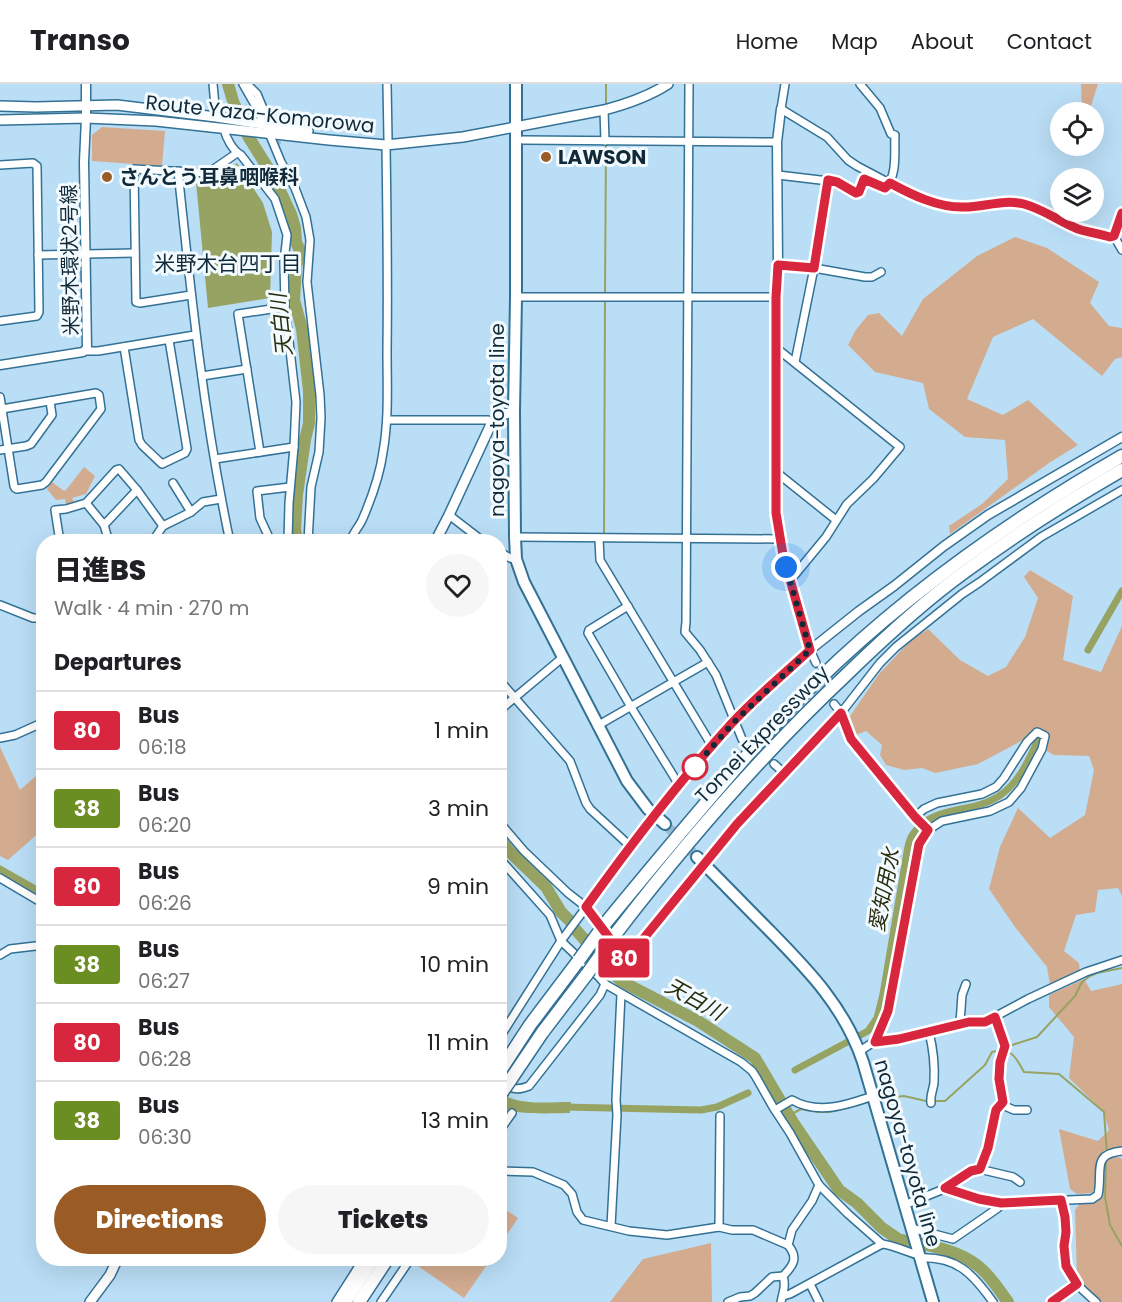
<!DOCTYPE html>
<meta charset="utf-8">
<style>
body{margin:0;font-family:Poppins,"Noto Sans JP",sans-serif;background:#f6f6f6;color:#202124;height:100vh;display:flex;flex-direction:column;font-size:22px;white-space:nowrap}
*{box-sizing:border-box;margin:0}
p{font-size:20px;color:#757577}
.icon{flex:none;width:33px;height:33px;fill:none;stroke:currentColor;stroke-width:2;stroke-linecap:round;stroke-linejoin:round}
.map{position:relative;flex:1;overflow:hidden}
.details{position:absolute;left:36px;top:450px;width:471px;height:732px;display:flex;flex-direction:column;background:#fff;border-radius:24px;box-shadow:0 6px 24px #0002}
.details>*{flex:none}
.badge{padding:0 12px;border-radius:4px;font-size:21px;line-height:39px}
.tools{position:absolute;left:1050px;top:18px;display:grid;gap:12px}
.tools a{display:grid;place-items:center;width:54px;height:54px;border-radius:50%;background:#fff;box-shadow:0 6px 24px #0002;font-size:30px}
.you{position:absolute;width:30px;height:30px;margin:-15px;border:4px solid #fff;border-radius:50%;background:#1a73e8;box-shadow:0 0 0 9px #1a73e833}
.map>.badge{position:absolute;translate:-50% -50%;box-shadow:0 0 0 3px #fff}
h2{padding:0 18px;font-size:22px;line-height:54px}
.round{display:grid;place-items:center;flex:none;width:63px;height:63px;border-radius:32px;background:#f6f6f6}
.headline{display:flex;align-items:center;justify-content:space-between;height:102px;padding:0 18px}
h1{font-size:28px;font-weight:800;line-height:45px}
.button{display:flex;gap:12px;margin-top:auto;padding:12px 18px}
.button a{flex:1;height:69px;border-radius:36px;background:#9b5b25;color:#fff;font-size:24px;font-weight:800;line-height:69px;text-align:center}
.button a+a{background:#f6f6f6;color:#202124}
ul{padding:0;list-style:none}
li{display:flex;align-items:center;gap:18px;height:78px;padding:0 18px;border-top:2px solid #e0e0e0}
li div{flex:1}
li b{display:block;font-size:22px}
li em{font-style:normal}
li .badge{min-width:66px;font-weight:700;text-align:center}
header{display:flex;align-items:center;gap:36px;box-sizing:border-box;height:84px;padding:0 30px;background:#fff;border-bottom:2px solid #e0e0e0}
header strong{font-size:28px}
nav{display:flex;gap:33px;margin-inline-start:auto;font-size:21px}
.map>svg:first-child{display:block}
.green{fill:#d3ac90}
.water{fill:#97a362}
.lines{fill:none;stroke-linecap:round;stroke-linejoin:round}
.stream{stroke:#97a362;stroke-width:2}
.canal{stroke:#97a362;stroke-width:7}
.river{stroke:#97a362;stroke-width:12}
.minor-tunnel{stroke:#98bad0;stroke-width:7;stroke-dasharray:7 3.5;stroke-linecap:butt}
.primary-tunnel{stroke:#98bad0;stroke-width:10;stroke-dasharray:10 5;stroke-linecap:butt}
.minor-casing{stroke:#337195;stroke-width:10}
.tertiary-casing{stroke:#337195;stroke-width:11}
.secondary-casing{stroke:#337195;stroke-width:12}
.primary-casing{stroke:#337195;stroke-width:14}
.motorway-casing{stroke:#337195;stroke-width:15}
.minor{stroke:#fff;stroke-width:7}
.tertiary{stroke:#fff;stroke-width:8}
.secondary{stroke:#fff;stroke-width:9}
.primary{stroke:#fff;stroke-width:10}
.motorway{stroke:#fff;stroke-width:12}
.motorway-bridge-casing{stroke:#337195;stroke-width:15;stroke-linecap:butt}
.motorway-bridge{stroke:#fff;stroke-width:12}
.line-casing{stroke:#fff;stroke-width:14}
.line{stroke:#d7263d;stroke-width:9}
.walk{stroke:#102a39;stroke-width:6;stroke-dasharray:0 10.8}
.poi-dot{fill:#9b5b25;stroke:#f4fbff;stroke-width:2}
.stop-dot{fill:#fff;stroke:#d7263d;stroke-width:3}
.labels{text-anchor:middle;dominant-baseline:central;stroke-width:6;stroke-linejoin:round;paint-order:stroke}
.street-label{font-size:20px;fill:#102a39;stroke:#f4fbff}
.poi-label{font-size:20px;font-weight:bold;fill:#102a39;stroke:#f4fbff;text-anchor:start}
.neighbourhood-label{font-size:21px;fill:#102a39;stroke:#f4fbff}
.water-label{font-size:21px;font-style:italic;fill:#2a2e11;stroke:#f4fbff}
</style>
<header>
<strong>Transo</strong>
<nav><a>Home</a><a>Map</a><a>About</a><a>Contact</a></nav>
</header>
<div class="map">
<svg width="1122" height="1218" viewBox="0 0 1122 1218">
<rect width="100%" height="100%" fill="#badef6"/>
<g class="green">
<polygon points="1081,0 1098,0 1090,25 1082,28"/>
<polygon points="102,43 165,47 162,82 92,77 92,51"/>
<polygon points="1015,153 1047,164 1099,198 1090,219 1109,242 1122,244 1122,273 1115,275 1102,292 1033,235 993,253 967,315 1003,331 1028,316 1078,361 1049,379 950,450 949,442 982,420 1008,395 1005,356 965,353 929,325 923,299 875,288 848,261 855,247 868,231 879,229 902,252 923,215 977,172"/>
<polygon points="84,383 95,392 86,410 72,414 75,420 66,422 65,415 56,416 47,405 52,398 64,407 66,406"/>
<polygon points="1030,486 1073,512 1063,576 1101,588 1122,542 1122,812 1118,804 1098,806 1095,828 1076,831 1064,867 1079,879 1080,888 1050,901 1047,883 1015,843 989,805 1000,763 1018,724 1050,754 1085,731 1094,686 1089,672 1054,671 1047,667 1049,653 1037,645 1023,656 978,680 935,689 922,684 904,686 886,681 880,671 882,661 866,647 856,651 848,635 879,590 911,556 928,545 960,576 988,592 1006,583 1025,553 1038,514 1024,493"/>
<polygon points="0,663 20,706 43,686 43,745 8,776 0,772"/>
<path d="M1084,895L1091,907L1122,900V1065L1110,1066L1099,1074C1098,1086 1099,1098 1092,1109L1077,1110L1070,1105L1059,1045L1098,1057L1109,1046L1103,1027L1069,994L1074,953L1049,923V911Z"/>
<path d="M1109,1073H1118L1122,1075V1218H1101L1077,1193L1075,1126L1081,1118C1085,1118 1092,1119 1096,1118C1107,1114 1104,1087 1105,1077Z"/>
<polygon points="500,1122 518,1134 500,1161"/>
<polygon points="711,1159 712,1218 610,1218 643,1175"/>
<polygon points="418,1175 419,1174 491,1175 464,1214 415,1180"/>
</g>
<g class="water">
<polygon points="237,79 263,119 272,148 270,214 208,224 196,98 214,98"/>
<path d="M500,1009C520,1022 548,1018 571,1018L570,1029C553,1029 511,1032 500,1022Z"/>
</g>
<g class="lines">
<g class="stream">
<polyline points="606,21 606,0"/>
<polyline points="605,210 606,60"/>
<polyline points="604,450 605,216"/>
<polyline points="1006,963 1037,953 1075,912 1082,898 1090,892 1097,889 1122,884"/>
<path d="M878,1015L904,1012L926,1017H945L985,981L992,968C1011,963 1016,973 1024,988L1059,990L1104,1028L1107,1070"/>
<polyline points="858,1021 870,1017"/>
<polyline points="790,1031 801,1025 817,1028 830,1028 852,1022"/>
<polyline points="1106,1075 1105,1113 1110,1141 1122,1162"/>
</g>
<g class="canal">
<polyline points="1088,566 1122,507"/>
<polyline points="0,785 44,810"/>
<path d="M795,986L868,947L877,934L883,910L907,768C908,762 909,755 913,750C931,721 972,730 999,712C1018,700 1029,676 1038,656"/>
<polyline points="562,1023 701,1026 717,1023 748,1009"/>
</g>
<g class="river">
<polyline points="228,0 233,17 248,52 274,94 291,130 295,144 296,158 300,167 296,183 294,216 302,245 309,307 309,339 305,356 297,411 295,445 297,458"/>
<path d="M500,756L509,767L546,803L561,828L570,837L575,845L584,855L607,883L621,897L698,937L755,974L794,1040L839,1106L857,1119L882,1144L898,1155C924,1161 956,1164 978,1182C990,1191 999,1206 1008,1218"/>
</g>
<g class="minor-tunnel">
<polyline points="265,29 278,61"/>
<polyline points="816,579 834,620"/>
<polyline points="742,655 774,680"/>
</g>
<polyline class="primary-tunnel" points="665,740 697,773"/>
<g class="minor-casing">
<g id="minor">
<polyline points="213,0 216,33"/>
<polyline points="243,0 259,28 263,40"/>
<polyline points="247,0 257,10 265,29"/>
<polyline points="387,0 388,55"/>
<polyline points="689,0 686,538 685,548 700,566 716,591 742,655"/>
<polyline points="785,0 781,25 827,53 848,76 857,82 910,110 945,121 963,123 999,118 1023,120 1045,128 1078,145 1110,153 1114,152 1122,166"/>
<polyline points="604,26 605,57"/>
<path d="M224,45C226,54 233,67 241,71L275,115L287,151L284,178L285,223L296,318L294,363L289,419L288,458"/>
<polyline points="269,49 281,78 295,104 306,133 310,156 307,198 320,311 321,334 319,368 311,403 308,458"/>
<polyline points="523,56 777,58"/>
<polyline points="0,81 33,79 37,82 39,228 37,232 0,237"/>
<path d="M178,87C191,211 204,335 230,458"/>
<path d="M778,91L837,98L856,109L859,108L864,95L885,104C898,92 894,67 895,51L891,50L880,24L860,0"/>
<polyline points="38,171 135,169"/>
<polyline points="778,181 814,184 865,193 872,193 881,188"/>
<polyline points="191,211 140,219 136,218 134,85 208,89 237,69"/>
<polyline points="516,213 776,213"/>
<polyline points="124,263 139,356 142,361 162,380 185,369 187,365 169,256"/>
<polyline points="775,264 780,267 900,363 873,395 847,420 826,453 793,493 789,496"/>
<polyline points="85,267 98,267 195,251"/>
<polyline points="795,278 814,184 828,96"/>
<polyline points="202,292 247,285"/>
<polyline points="0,313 14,402 15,404 17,405 42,401 46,398 101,325 99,311 96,309 2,325"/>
<polyline points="387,336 488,336 492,338"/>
<polyline points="0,366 26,362 31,360 52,331 50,317"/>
<polyline points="260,368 238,230 285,223"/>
<polyline points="215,375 294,363"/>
<polyline points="776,388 836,436"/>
<polyline points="173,399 191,428"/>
<polyline points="86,419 104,441 109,458"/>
<polyline points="449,431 484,458"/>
<polyline points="104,441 137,406"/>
<polyline points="515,453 779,455"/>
<polyline points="599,454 600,476 712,662"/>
<polyline points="60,458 55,426 66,425 86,419 116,386 119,385 137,406 163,442"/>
<polyline points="152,458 163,442 191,428 203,418 221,415"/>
<polyline points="271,458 260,434 257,407 290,403"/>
<path d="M350,458C353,448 360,442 363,434C372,413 380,391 383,368C389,335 387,300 387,267C388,198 387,130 386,61"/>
<polyline points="500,468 510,474 516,475"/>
<polyline points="0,521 33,534 44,534"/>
<polyline points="628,522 589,546 588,549 631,623 679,701"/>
<polyline points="810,566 816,579"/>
<polyline points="500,597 570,677 586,719 590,725 630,762"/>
<polyline points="834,620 841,629 851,655 915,733 928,746"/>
<polyline points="500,626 562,574"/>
<polyline points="597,642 708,578"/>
<polyline points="0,654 15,651 44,638"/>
<polyline points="774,680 784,689"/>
<polyline points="500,739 524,767 568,809 586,823 626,876 737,740 841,629 880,579 896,563 962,510 980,498 1041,453 1122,406"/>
<path d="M500,775L550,831L561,857L599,893L605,900L741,978L752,987L756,993L773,1023L790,1049L819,1101L848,1130L882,1160C893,1161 907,1168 918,1171"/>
<polyline points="0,794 44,820"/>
<polyline points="0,871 10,865 44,861"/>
<polyline points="960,939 962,911 966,900"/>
<path d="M929,948C933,964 935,982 934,999C933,1006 930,1012 931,1019"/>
<polyline points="500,953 561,857 655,731"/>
<polyline points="875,957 899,955 969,937 985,938 1028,915 1086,888 1122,876"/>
<polyline points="860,967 875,957 888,927 919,760 928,746 942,737 990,727 1009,718 1021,704 1042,665 1045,652 1037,648 1027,658 1004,694 996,703 982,710 937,719 924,725 915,733"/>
<path d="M500,994C510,1004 514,1008 529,1002L600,911L605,900"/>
<polyline points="1000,1020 1014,1026 1027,1026"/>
<path d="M775,1026L792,1016C818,1031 847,1021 873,1012"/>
<polyline points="500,1046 512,1029"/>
<polyline points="979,1085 1013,1093 1020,1098"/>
<path d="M500,1087L533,1088L564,1101L572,1110L577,1128L583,1136L629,1147L667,1151L719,1143L732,1146H753L788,1161C799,1174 793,1182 783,1192L772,1193L755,1209L750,1212L740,1213L728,1218"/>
<path d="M946,1104L979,1115L1001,1119L1092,1115L1098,1111C1103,1087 1091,1070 1122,1067"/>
<path d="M1061,1116C1064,1127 1066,1138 1066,1149C1065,1160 1063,1171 1066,1182C1071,1197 1085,1208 1096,1218"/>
<polyline points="904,1121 944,1105 971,1087 979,1085 988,1064 996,1026 1003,1018 999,995 1000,978 1005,962 995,933"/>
<polyline points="611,1142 617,1031 616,1016 621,910"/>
<polyline points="719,1143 720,1032"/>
<polyline points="911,1144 953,1155 998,1124 1001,1119"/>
<polyline points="788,1161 792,1146 812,1117 819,1101"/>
<path d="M919,1174C957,1172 973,1190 993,1218"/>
<polyline points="810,1200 819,1218"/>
<polyline points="783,1212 790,1210 882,1160"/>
<polyline points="336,1218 364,1174"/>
<polyline points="381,1218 411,1174"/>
<path d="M781,1218C783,1208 786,1202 783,1192"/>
<polyline points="1052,1218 1077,1200"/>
</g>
</g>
<g class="tertiary-casing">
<g id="tertiary">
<polyline points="781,25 777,58 778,181 775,264 776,428 783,471 810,566"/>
<polyline points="1114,152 1122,129"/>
<polyline points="0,281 83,268 87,264 84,78 86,34 86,0"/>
<polyline points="655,731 734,637 810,566 859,527 894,502 944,462 988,431 1122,353"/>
</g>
</g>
<g class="secondary-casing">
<g id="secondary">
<polyline points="0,22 36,23 117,21 216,33 308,47"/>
<path d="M0,36L86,34L156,37L329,56L386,61L463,53L604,26C627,20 648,13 668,0"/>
<path d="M435,458L449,431L492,338C499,332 505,329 514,328"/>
<polyline points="90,1218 110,1191 118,1174"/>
</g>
</g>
<g class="primary-casing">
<g id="primary">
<polyline points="516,0 516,213 514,328 515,453 516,475 524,498 627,697 648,725 665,740"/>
<path d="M697,773C720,796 742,819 765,842C806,884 844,921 863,978L933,1218"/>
</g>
</g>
<g class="motorway-casing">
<g id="motorway">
<path d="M604,841C655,779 706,717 760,657C778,637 796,617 816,598C907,509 1012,435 1122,372"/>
<path d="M617,848C687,757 762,670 846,591C884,554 923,518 966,487C1016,450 1068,417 1122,386"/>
<polyline points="500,987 530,941 579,876"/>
<polyline points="511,995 542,949 587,890"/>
<polyline points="345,1218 374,1174"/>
<polyline points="359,1218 388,1174"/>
</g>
</g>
<use href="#minor" class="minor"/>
<use href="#tertiary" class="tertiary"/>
<use href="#secondary" class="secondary"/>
<use href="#primary" class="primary"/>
<use href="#motorway" class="motorway"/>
<g class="motorway-bridge-casing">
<g id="motorway-bridge">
<polyline points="579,876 604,841"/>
<polyline points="587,890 617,848"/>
<polyline points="500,1011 511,995"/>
</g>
</g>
<use href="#motorway-bridge" class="motorway-bridge"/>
</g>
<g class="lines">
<g class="line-casing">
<path id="line" d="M1052,1218L1077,1200L1066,1182L1064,1162L1066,1148L1065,1133L1061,1116L1001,1119L979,1115L945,1104L971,1087L980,1085L988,1064L996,1026L1003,1018L999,995L1000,978L1005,962L995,933L985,938H969L899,955L875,958L888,927L919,760L928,746L915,733L851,655L841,629L737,740L626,876L586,823C632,759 679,697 732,639C756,613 784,590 810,566L783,471L776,429V213L778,181L814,184L828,96L837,98L856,109L859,108L864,95L885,104L890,99C912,111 939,124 964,123C984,123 1004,115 1024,120C1043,125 1060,138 1078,145C1088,148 1099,150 1110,153L1114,152L1122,129"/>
</g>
<use href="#line" class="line"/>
<polyline class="walk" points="695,683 690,688 734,638 810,566 786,483"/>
</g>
<g class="poi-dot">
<circle cx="546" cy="73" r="6"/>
<circle cx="107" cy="93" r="6"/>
</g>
<circle class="stop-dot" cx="695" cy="683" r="12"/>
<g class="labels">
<g class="street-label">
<text transform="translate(260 30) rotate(6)">Route Yaza-Komorowa</text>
<text transform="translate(70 176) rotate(-91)">米野木環状2号線</text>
<text transform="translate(497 336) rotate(-90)">nagoya-toyota line</text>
<text transform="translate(762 650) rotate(-46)">Tomei Expressway</text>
<text transform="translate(908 1069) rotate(74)">nagoya-toyota line</text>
</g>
<g class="poi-label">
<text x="558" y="73">LAWSON</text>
<text x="119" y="93">さんとう耳鼻咽喉科</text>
</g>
<g class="neighbourhood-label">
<text x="228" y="179">米野木台四丁目</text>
</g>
<g class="water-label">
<text transform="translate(281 241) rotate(-96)">天白川</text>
<text transform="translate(884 806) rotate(-79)">愛知用水</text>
<text transform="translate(695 915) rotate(29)">天白川</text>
</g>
</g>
</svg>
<div class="tools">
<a><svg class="icon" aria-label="locate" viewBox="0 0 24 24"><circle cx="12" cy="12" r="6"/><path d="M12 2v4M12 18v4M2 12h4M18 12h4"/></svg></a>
<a><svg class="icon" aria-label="layers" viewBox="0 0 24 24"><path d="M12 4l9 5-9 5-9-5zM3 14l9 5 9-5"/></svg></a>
</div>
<div class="you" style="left:786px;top:483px"></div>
<b class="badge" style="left:624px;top:874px;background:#d7263d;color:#fff">80</b>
<section class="details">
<div class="headline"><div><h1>日進BS</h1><p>Walk · 4 min · 270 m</p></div><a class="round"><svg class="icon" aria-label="heart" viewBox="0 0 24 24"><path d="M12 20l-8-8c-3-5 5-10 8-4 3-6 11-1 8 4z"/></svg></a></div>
<h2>Departures</h2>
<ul>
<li><span class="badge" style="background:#d7263d;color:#fff">80</span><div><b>Bus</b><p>06:18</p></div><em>1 min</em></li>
<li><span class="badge" style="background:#6b8e23;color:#fff">38</span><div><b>Bus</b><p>06:20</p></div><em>3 min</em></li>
<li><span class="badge" style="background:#d7263d;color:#fff">80</span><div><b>Bus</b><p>06:26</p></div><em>9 min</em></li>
<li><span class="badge" style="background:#6b8e23;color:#fff">38</span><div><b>Bus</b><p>06:27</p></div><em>10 min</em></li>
<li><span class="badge" style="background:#d7263d;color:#fff">80</span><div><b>Bus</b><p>06:28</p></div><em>11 min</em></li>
<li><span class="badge" style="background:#6b8e23;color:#fff">38</span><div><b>Bus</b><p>06:30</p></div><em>13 min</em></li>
</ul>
<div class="button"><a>Directions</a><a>Tickets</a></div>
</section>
</div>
